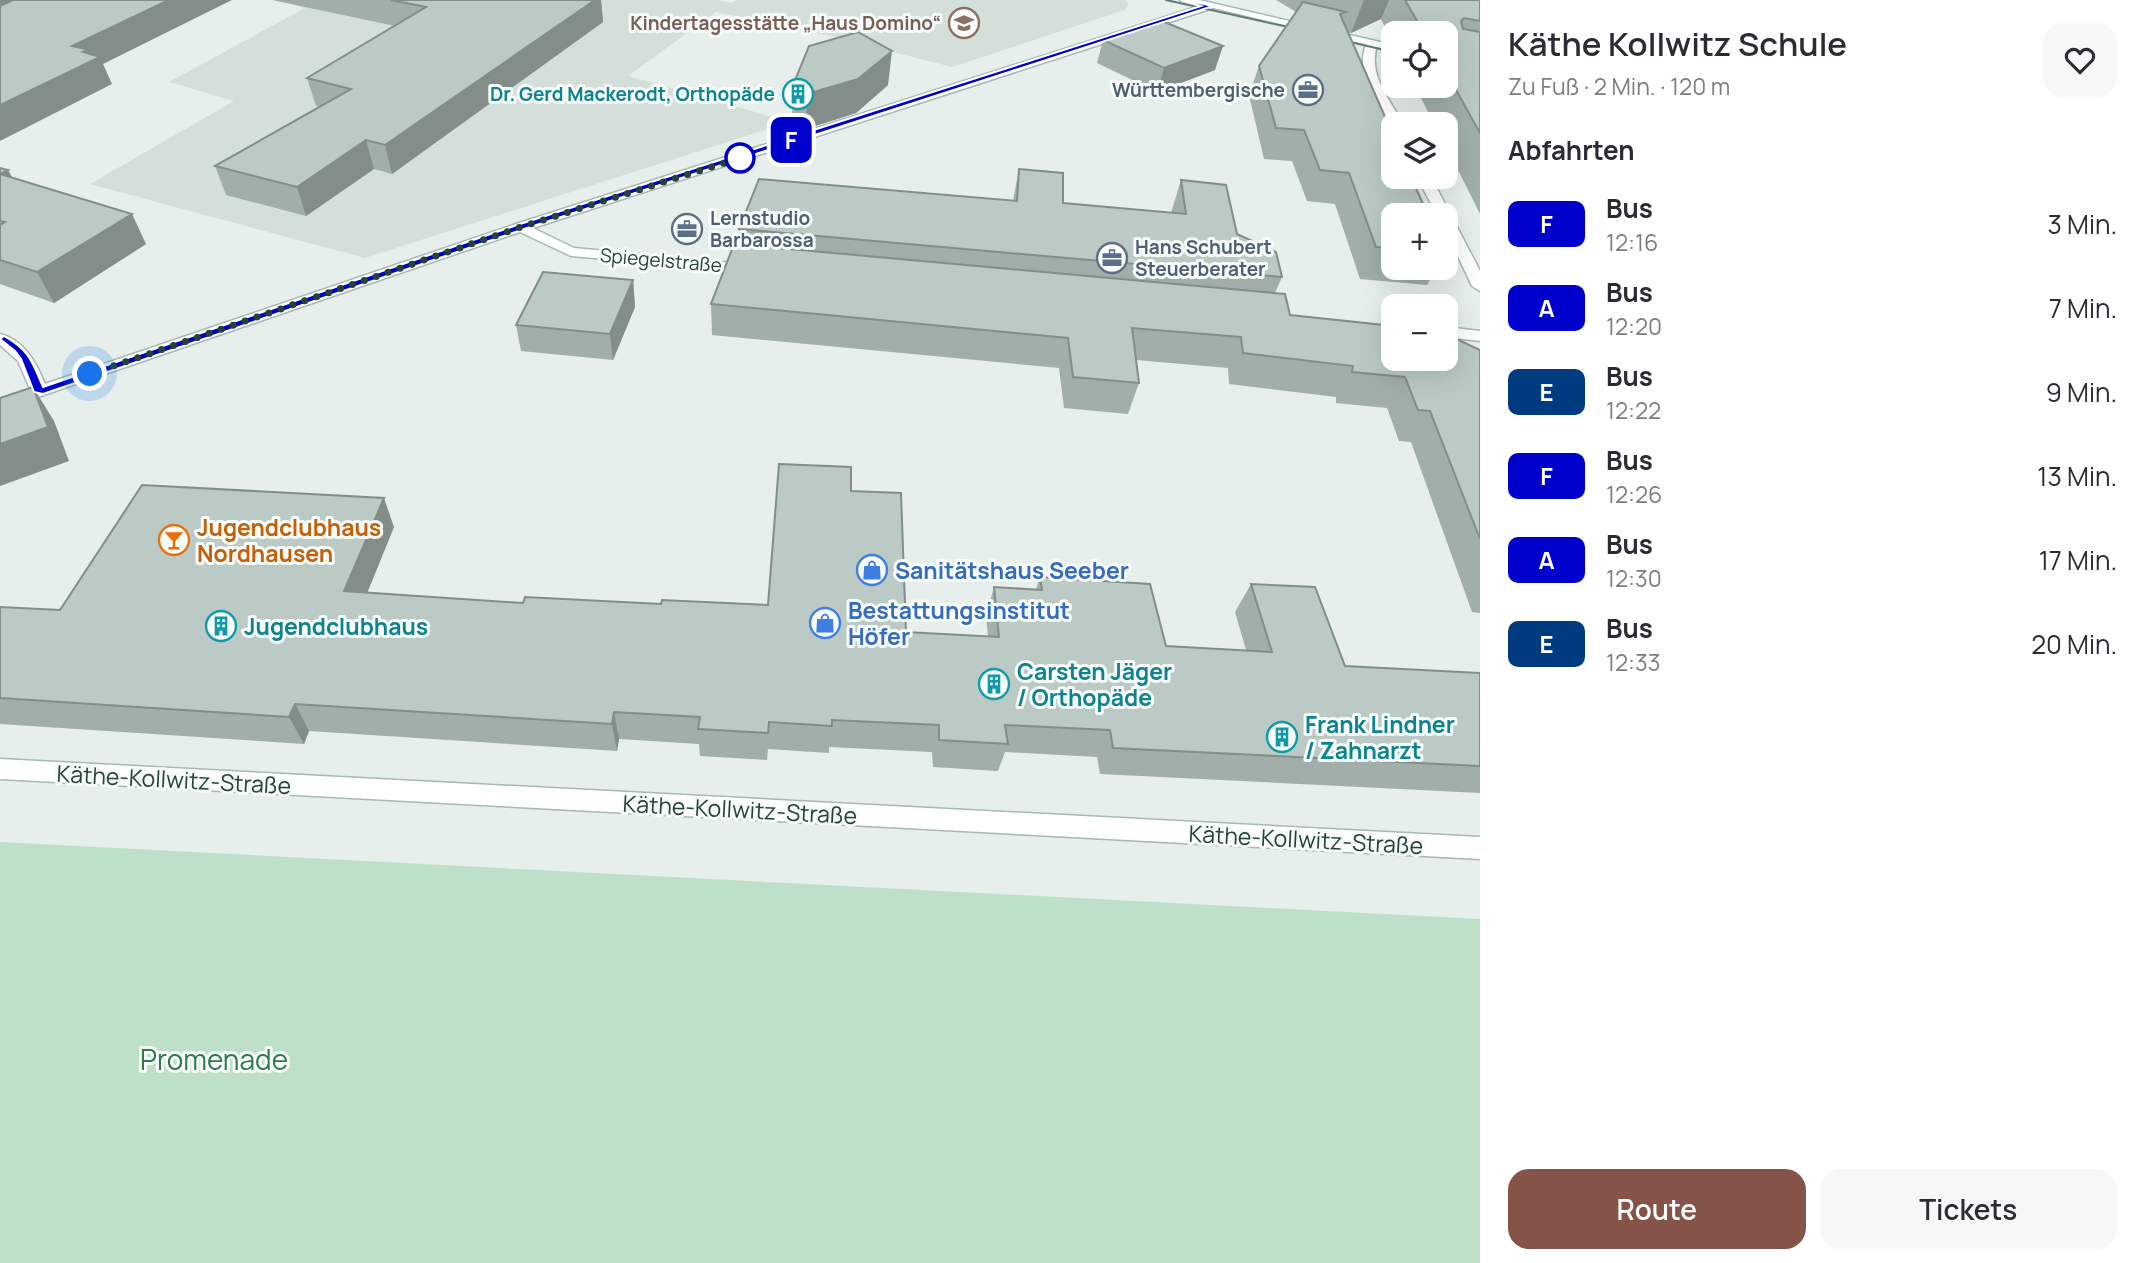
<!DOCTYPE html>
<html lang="de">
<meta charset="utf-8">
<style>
body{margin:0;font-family:Manrope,sans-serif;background:#f7f7f7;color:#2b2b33;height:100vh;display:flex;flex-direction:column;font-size:26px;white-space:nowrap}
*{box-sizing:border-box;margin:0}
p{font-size:23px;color:#7c7c81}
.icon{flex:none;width:38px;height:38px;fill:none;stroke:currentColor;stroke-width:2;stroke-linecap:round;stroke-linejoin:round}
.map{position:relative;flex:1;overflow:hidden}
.sheet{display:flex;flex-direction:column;background:#fff;width:665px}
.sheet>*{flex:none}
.badge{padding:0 14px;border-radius:10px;font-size:24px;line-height:46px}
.controls{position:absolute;left:1381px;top:21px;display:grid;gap:14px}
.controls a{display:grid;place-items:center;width:77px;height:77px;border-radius:14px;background:#fff;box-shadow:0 7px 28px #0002;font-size:35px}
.you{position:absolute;width:35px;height:35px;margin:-18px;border:5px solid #fff;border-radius:50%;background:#1a73e8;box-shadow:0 0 0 10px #1a73e833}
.map>.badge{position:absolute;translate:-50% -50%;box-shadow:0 0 0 4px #fff}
h2{padding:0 28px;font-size:26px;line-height:63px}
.round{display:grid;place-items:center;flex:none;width:74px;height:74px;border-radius:21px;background:#f7f7f7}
.head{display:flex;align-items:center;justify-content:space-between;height:119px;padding:0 28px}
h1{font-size:33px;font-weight:600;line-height:52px}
.button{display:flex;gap:14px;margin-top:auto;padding:14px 28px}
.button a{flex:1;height:80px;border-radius:21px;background:#855347;color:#fff;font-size:28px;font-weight:600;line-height:80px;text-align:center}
.button a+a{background:#f7f7f7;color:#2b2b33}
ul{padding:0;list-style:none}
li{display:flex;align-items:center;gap:21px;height:84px;padding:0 28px}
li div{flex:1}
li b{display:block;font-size:26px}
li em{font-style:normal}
li .badge{min-width:77px;font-weight:700;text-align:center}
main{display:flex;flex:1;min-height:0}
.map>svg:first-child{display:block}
.built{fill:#d4dfda}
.green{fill:#bfe0c8}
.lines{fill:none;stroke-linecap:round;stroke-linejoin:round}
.street-casing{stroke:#a8b8b2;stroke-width:3}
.secondary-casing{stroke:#a4bbb3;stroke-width:3}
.street{fill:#fff;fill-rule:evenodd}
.secondary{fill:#fff;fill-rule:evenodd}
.tram{stroke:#5f7d75;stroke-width:2}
.wall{fill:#a1aea9}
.shaded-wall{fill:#838d89}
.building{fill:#bbcac4;stroke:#838d89;stroke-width:2}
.line{fill:#0000cd;stroke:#fff;stroke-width:2}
.walk{stroke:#24423a;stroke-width:7;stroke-dasharray:0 12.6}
.stop-dot{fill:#fff;stroke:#0000cd;stroke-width:3.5}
.labels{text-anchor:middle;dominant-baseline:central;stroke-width:6;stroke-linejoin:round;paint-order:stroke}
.far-education-label{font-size:19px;font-weight:bold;fill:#785e54;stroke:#f7fbf9;text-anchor:end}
.far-service-label{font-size:19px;font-weight:bold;fill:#4e5e75;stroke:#f7fbf9;text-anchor:start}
.far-culture-label{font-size:19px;font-weight:bold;fill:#0d838f;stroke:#f7fbf9;text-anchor:end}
.far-street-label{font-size:19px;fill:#24423a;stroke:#f7fbf9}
.food-label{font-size:23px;font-weight:bold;fill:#c56008;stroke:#f7fbf9;text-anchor:start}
.shop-label{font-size:23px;font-weight:bold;fill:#366cbe;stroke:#f7fbf9;text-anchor:start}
.culture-label{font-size:23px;font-weight:bold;fill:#0d838f;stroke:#f7fbf9;text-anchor:start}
.street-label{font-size:23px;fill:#24423a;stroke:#f7fbf9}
.near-park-label{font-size:28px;fill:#2d7a4b;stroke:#f7fbf9}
</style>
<main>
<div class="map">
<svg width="1480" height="1263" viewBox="0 0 1480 1263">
<rect width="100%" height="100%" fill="#e6efeb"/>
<polygon class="built" points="277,0 717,0 731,3 737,0 1124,0 1129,3 1125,10 952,67 827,35 716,12 628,76 790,122 365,258 90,184 234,101 169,82 305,8"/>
<polygon class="green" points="0,842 1480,919 1480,1263 0,1263"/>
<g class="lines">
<g class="street-casing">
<g id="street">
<path d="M1209,3L1214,6L1213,8L533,228L574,248L754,265L761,269L759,272L571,256L520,232L0,410V399L30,389L18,361L0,345V334C24,340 36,362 45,384L516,224Z"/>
<path d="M1372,40L1378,43C1366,73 1390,99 1403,124H1393V127C1377,102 1352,69 1368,41Z"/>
<polygon points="1417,177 1431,177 1480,271 1480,291 1472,286 1446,231 1446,215 1437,215"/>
<polygon points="1446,327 1480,331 1480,341 1446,337"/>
<polygon points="0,759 1480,837 1480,859 0,779"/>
</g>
</g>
<g class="secondary-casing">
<polygon id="secondary" points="1180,0 1199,0 1393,45 1393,51"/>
</g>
<use href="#street" class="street"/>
<use href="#secondary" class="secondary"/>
<g class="tram">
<polyline points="1166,0 1306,31"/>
<polyline points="1333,38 1393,52"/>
</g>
</g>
<g class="wall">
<polygon points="272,0 601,0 603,22 392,174 374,169 306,216 226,195 215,166 319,107 316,106 307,78 395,26"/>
<polygon points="1276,0 1480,0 1480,214 1446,146 1446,124 1434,124 1415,86 1446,86 1446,33 1393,33 1393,43 1381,19 1351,33 1348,32 1393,215 1393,268 1437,268 1427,285 1360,279 1335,204 1307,201 1292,161 1264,159 1249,95 1259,66 1296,12"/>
<polygon points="1103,40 1215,70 1157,92 1097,63"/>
<polygon points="793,85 888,85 856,113 806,129 792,120"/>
<polygon points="0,168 8,170 12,178 146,244 54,303 0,284"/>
<polygon points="1019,169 1063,203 1171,213 1181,180 1282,277 1275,293 1290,315 1389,326 1393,319 1393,359 1480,350 1480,613 1472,612 1411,442 1399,441 1387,408 1336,403 1336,397 1229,384 1228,368 1136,360 1139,383 1128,414 1064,408 1059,368 712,335 711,304 739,244 739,229 1013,201"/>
<polygon points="633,280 635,307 613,360 521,351 516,325"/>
<polygon points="851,491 906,632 988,636 986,616 994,587 1036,589 1040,577 1166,646 1246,650 1235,612 1251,584 1345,666 1480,674 1480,793 1100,774 1097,757 1005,752 998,771 933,767 932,752 829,747 829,753 768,749 767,760 700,756 699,744 619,739 617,751 309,731 304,744 0,724 0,607 60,610 394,527 367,593 523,603 768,605"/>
</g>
<g class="shaded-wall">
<polygon points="0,0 61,0 0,27"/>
<polygon points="169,0 232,0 103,64 112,84 0,141 0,105 72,46"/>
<polygon points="595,0 601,0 603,22 392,174 385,145"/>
<polygon points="1364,0 1389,0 1381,19 1351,33"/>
<polygon points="1223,46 1215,70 1157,92 1164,68"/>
<polygon points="892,51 888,85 856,113 806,129 807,94"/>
<polygon points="366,140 374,169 306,216 297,187"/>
<polygon points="8,170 24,199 0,174"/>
<polygon points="132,214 146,244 54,303 37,272"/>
<polygon points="633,280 635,307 613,360 610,334"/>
<polygon points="33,387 54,421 69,461 0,486 0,444"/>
<polygon points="384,498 394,527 356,620 344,591"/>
<polygon points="295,704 309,731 304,744 289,717"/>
<polygon points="614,712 619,739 617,751 612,724"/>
</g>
<g class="building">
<polygon points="13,0 169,0 72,46 89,50 83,52 100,57 0,105 0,6"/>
<polygon points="391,0 595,0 385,145 366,140 297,187 215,166 351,89 307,78 426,7"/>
<polygon points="1405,0 1480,0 1480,21 1464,18 1461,21 1463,29 1480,32 1480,133 1446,72 1446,33 1424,33"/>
<polygon points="1303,2 1346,12 1340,14 1393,135 1393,177 1411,177 1428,215 1393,215 1393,248 1376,247 1349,173 1320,170 1304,130 1276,128 1259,66"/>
<polygon points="1162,21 1223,46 1164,68 1103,40"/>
<polygon points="858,32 892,51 858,79 807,94 793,85 809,46"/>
<polygon points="0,168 8,170 0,174"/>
<polygon points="1019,169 1063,173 1063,203 1186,214 1181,180 1226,185 1237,234 1276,252 1282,277 739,229 759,179 1017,201"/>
<polygon points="0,174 132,214 37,272 0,260 0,225 5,222 0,221"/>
<polygon points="734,244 1285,294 1290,315 1393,326 1393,359 1446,359 1446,334 1480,350 1480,539 1430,411 1418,410 1405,377 1352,372 1353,366 1243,353 1241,337 1132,328 1139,383 1073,377 1068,338 711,304"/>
<polygon points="543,272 633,280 610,334 516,325"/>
<polygon points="33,387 48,427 0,444 0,398"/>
<polygon points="779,464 851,467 851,491 901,493 906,632 999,637 994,587 1042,590 1040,577 1150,584 1166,646 1272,652 1251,584 1315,587 1345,666 1480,673 1480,766 1113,748 1110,730 1005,725 1008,744 939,740 939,725 832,720 832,726 769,722 768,733 698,729 700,717 614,712 612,724 295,704 289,717 0,698 0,607 60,610 142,485 384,498 344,591 523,603 525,597 661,604 662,600 768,605"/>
</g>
<path class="line" d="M1181,0H1185L1213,6L524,229L43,394L34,392L21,359L15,351L0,339L4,336C29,350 32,361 43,387L517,225L1201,6Z"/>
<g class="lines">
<polyline class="walk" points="90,374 521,227 740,158"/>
</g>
<defs>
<g id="school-ring" transform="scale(1.575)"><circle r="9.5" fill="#f7fbf9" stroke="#8d6e63" stroke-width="1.5"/><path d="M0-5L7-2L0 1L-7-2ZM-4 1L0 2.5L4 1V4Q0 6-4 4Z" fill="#8d6e63"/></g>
<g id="office-ring" transform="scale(1.575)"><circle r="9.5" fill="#f7fbf9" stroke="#5c6f8a" stroke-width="1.5"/><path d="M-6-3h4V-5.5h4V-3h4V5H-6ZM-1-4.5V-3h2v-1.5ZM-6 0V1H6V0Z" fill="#5c6f8a"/></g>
<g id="building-ring" transform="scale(1.575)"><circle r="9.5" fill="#f7fbf9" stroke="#0f9aa8" stroke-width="1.5"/><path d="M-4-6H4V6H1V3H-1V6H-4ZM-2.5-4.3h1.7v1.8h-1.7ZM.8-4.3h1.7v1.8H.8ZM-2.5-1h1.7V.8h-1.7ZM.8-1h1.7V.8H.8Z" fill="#0f9aa8"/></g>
<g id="bar-ring" transform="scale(1.575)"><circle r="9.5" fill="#f7fbf9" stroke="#e8710a" stroke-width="1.5"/><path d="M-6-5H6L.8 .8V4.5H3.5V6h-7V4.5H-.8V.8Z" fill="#e8710a"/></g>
<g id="shop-ring" transform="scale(1.575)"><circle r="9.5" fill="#f7fbf9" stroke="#3f7fe0" stroke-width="1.5"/><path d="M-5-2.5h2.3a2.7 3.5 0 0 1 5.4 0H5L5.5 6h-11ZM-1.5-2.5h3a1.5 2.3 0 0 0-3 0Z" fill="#3f7fe0"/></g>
</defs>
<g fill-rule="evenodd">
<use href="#school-ring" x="964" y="23"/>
<use href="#office-ring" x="1308" y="90"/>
<use href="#building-ring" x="798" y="94"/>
<use href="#office-ring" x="687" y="229"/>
<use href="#office-ring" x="1112" y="258"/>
<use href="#bar-ring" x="174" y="540"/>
<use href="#shop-ring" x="872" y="570"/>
<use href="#shop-ring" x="825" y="623"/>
<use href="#building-ring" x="221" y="626"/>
<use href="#building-ring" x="994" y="684"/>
<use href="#building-ring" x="1282" y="737"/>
</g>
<circle class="stop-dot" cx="740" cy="158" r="14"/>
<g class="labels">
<g class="far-education-label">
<text x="941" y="23">Kindertagesstätte „Haus Domino“</text>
</g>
<g class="far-service-label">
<text x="1285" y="90" text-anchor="end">Württembergische</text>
<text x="710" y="218">Lernstudio<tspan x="710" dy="22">Barbarossa</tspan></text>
<text x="1135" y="247">Hans Schubert<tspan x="1135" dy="22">Steuerberater</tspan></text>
</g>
<g class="far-culture-label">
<text x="775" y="94">Dr. Gerd Mackerodt, Orthopäde</text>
</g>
<g class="far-street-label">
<text transform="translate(661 260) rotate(5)">Spiegelstraße</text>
</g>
<g class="food-label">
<text x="197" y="527">Jugendclubhaus<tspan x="197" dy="26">Nordhausen</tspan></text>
</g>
<g class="shop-label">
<text x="895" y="570">Sanitätshaus Seeber</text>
<text x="848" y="610">Bestattungsinstitut<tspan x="848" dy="26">Höfer</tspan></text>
</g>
<g class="culture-label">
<text x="244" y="626">Jugendclubhaus</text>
<text x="1017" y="671">Carsten Jäger<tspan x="1017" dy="26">/ Orthopäde</tspan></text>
<text x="1305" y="724">Frank Lindner<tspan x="1305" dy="26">/ Zahnarzt</tspan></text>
</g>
<g class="street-label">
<text transform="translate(174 779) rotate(3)">Käthe-Kollwitz-Straße</text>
<text transform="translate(740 809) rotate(3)">Käthe-Kollwitz-Straße</text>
<text transform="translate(1306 839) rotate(3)">Käthe-Kollwitz-Straße</text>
</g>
<g class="near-park-label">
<text x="214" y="1059">Promenade</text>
</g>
</g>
</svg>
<div class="controls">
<a><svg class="icon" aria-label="locate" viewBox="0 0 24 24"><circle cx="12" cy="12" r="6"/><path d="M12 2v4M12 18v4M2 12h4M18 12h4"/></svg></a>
<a><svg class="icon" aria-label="layers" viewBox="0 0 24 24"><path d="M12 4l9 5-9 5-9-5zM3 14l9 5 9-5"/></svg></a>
<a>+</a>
<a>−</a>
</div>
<div class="you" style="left:90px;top:374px"></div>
<b class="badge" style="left:791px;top:140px;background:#0000cd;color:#fff">F</b>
</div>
<section class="sheet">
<div class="head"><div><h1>Käthe Kollwitz Schule</h1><p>Zu Fuß · 2 Min. · 120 m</p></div><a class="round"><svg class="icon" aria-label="heart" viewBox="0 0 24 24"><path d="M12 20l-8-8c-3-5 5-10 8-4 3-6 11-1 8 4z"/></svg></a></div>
<h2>Abfahrten</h2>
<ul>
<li><span class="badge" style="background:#0000cd;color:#fff">F</span><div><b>Bus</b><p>12:16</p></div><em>3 Min.</em></li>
<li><span class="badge" style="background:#0000cd;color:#fff">A</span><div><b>Bus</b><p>12:20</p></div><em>7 Min.</em></li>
<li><span class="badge" style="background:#003b80;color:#fff">E</span><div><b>Bus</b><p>12:22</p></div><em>9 Min.</em></li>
<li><span class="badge" style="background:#0000cd;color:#fff">F</span><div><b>Bus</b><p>12:26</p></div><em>13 Min.</em></li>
<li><span class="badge" style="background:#0000cd;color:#fff">A</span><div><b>Bus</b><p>12:30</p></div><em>17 Min.</em></li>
<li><span class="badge" style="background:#003b80;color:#fff">E</span><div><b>Bus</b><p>12:33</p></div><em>20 Min.</em></li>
</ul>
<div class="button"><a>Route</a><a>Tickets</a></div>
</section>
</main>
